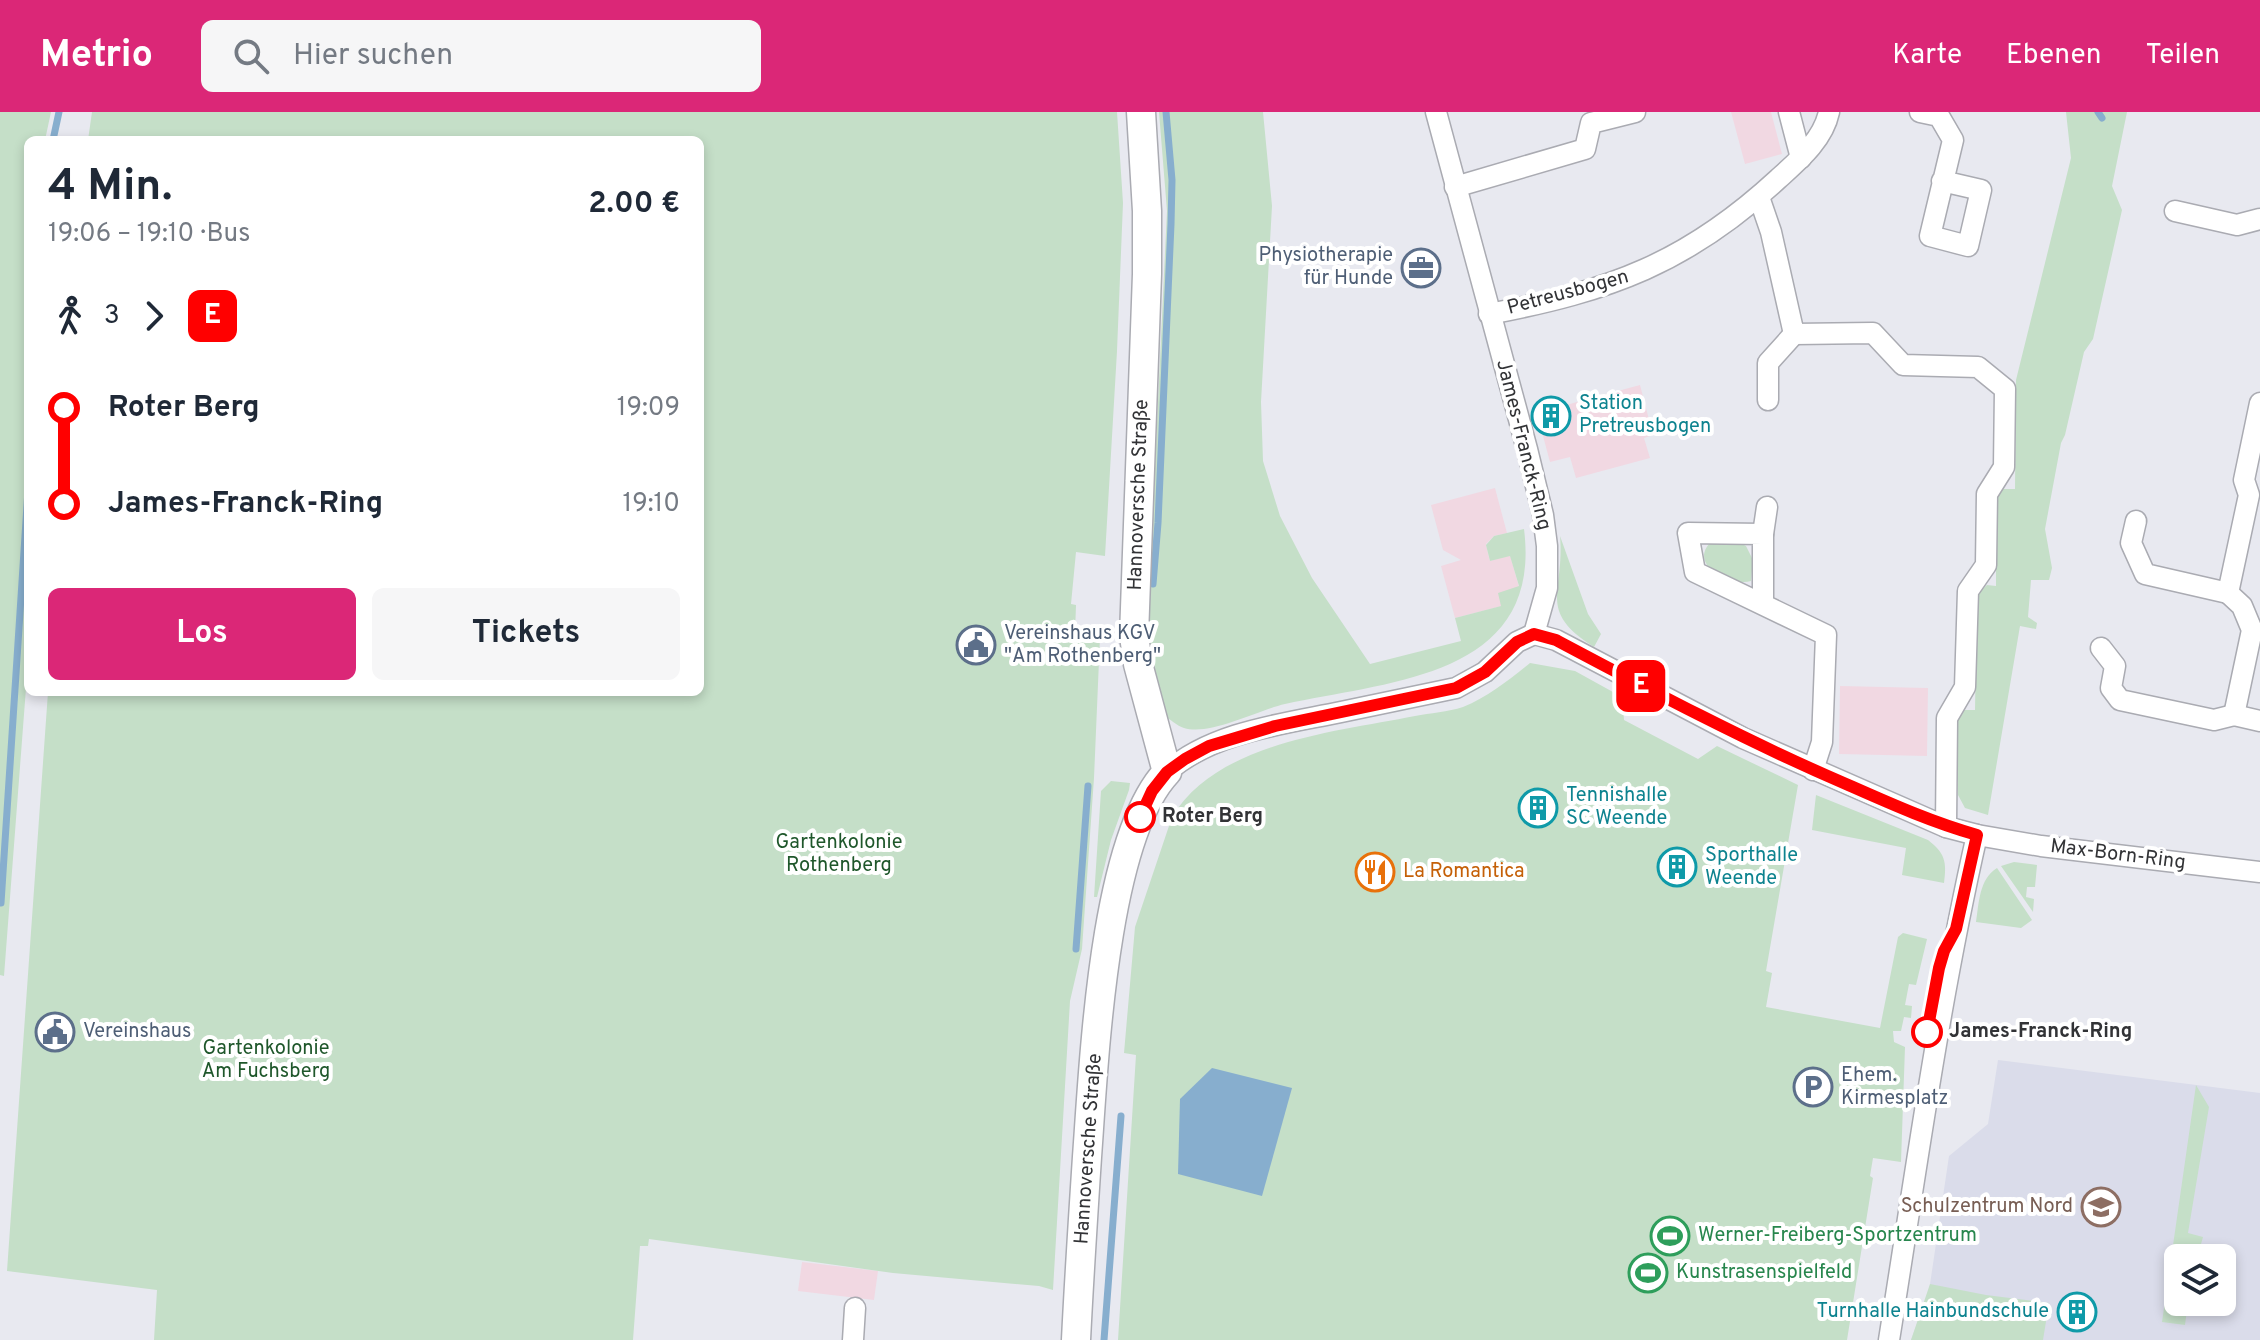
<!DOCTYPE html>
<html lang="de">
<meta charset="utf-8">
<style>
body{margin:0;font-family:Overpass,sans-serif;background:#f6f6f7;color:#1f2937;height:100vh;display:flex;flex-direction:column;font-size:30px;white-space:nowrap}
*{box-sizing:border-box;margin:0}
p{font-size:26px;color:#747a83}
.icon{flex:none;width:44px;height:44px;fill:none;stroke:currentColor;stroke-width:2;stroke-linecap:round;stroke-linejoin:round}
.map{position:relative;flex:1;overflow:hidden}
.drawer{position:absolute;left:24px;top:24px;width:680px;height:560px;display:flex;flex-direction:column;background:#fff;border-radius:12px;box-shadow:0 4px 12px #0003}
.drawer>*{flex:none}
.badge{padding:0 16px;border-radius:12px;font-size:28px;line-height:52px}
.buttons{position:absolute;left:2164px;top:1132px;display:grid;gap:16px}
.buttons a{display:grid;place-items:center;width:72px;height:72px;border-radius:12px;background:#fff;box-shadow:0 4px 12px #0003;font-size:40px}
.map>.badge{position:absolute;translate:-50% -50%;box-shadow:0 0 0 4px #fff}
.legs{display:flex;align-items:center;gap:12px;height:88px;padding:0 24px;font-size:26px}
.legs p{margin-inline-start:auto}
.overview{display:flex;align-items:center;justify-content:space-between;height:136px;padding:0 24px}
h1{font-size:44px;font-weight:700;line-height:60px}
.action{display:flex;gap:16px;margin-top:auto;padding:16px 24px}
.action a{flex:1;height:92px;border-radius:12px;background:#db2777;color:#fff;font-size:32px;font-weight:700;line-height:92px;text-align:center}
.action a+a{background:#f6f6f7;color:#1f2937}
ul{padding:0 24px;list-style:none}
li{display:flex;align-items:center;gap:28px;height:96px;font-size:30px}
li i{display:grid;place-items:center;width:12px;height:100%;margin:0 10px;background:currentColor}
li i::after{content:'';width:20px;height:20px;margin:-10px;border:6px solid;border-radius:50%;background:#fff}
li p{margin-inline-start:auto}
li:first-child i{background:linear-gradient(#0000 50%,currentColor 0)}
li:last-child i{background:linear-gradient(currentColor 50%,#0000 0)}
header{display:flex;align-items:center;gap:48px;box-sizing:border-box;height:112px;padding:0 40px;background:#db2777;color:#fff}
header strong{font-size:38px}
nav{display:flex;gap:44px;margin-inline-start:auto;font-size:28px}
.search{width:560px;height:72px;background:#f6f6f7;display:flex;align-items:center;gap:20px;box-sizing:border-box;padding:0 28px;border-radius:12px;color:#747a83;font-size:30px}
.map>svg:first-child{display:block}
.industrial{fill:#f1d8e2}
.built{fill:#dadcea;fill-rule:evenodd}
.green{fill:#c5dfc8}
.water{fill:#87aece}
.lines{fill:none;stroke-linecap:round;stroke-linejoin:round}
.stream{stroke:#87aece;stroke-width:7}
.street-casing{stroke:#aaabb2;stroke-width:23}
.secondary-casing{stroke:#aaabb2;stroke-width:31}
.street{stroke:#fff;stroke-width:20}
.secondary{stroke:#fff;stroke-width:28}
.line-1-casing{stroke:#fff;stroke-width:18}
.line-1{stroke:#f00;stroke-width:12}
.stop-1-dot{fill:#fff;stroke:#f00;stroke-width:4}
.labels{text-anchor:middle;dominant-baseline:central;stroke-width:8;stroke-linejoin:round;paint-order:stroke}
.service-label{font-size:20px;fill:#4e5e75;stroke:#fff;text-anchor:start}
.street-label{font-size:20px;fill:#323336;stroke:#fff}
.culture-label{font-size:20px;fill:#0d838f;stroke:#fff;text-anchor:start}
.stop-label{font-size:20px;font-weight:bold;fill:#323336;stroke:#fff;text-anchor:start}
.park-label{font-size:20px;fill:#1f572b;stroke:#fff}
.food-label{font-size:20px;fill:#c56008;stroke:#fff;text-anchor:start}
.education-label{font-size:20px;fill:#785e54;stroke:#fff;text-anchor:end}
.leisure-label{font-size:20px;fill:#27864d;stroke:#fff;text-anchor:start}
</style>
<header>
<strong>Metrio</strong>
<div class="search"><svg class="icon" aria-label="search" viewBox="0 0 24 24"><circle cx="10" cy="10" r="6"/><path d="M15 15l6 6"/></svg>Hier suchen</div>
<nav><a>Karte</a><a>Ebenen</a><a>Teilen</a></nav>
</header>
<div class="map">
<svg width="2260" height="1228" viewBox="0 0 2260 1228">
<rect width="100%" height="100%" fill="#e8e9f0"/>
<g class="industrial">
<polygon points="1731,0 1771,0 1782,42 1745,52"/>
<polygon points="1640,273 1653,323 1644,326 1650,346 1576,366 1570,345 1550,350 1542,320 1560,315 1555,296"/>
<polygon points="1495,376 1507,421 1494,424 1486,432 1488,442 1490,449 1510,443 1519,475 1502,494 1455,506 1441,454 1461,448 1443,438 1431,393"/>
<polygon points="1840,574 1928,576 1927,644 1839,642"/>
<polygon points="802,1150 878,1159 874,1188 798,1179"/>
</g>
<path class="built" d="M1998,948L2260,981V1228H1911L1929,1179L1949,1044L1988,1012ZM2178,1146H2222V1190H2178Z"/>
<g class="green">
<polygon points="0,0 51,0 45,28 28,28 28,550 4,864 0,863"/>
<polygon points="92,0 1117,0 1123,91 1117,239 1105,444 1076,440 1071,492 1076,493 1075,521 1100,525 1094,666 1082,837 1070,889 1053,1178 1039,1174 893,1161 649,1127 648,1134 640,1134 633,1228 154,1228 157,1178 7,1159 48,580 700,580 700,28 88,28"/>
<path d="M1159,0H1263L1272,94L1261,290L1263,349L1280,404L1312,466L1370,552L1461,529L1455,506L1501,494L1498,481L1519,474L1510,444L1490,449L1486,433L1494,424L1524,417C1543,566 1388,569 1285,592C1258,598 1210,624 1184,616C1177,614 1170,607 1163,603L1147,525L1167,99Z"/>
<polygon points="2066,0 2127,0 2112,74 2122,98 2093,227 2084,240 2065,323 2061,331 2045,417 2052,456 2049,468 2031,468 2028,505 2037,511 2036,517 2020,514 1988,703 1965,696 1958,683 1956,606 1963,598 1975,598 1977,482 1987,473 1996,474 1996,384 2003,377 2015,377 2016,268 2071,46"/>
<path d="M1560,424L1588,502L1601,522L1594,535C1536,498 1565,481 1560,424Z"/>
<path d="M1711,430H1738L1746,434L1753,448L1751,469C1731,475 1687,453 1711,430Z"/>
<path d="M1530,551L1575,559L1622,585L1624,608L1698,647L1717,634L1798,673L1766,859L1772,861L1766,895L1880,916L1898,825L1903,821L1927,827L1916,873L1909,872L1905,893L1912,894L1911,906L1904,905L1901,919H1893L1894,930L1905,935L1901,1050L1873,1046L1870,1064L1873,1066L1847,1228H1118L1136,943L1124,941L1135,815L1172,705C1217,630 1335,620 1415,604C1430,601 1448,600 1463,595C1488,585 1510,567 1530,551Z"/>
<polygon points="1111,669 1130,671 1129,678 1111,728 1097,785 1094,785 1101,679"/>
<path d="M1816,683L1928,728C1945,741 1947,750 1944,771L1902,763L1906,736L1812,718Z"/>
<polygon points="2014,750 2037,753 2035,775 2027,775 2026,785 2034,787 2033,800 2001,754"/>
<path d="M1997,756L2032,808L2021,816L1976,810C1979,791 1979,767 1997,756Z"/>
<polygon points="2196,973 2209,995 2188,1121 2203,1125 2197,1146 2178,1146 2178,1190 2188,1190 2185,1213 2162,1210"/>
<polygon points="1930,1172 1986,1183 2049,1191 2043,1228 1911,1228"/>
</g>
<polygon class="water" points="1212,956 1292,976 1262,1084 1178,1062 1180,987"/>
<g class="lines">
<g class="stream">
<polyline points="2098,0 2102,6"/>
<polyline points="53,28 59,0"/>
<polyline points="1153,472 1158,411 1171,112 1172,68 1166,0"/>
<polyline points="1,791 28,378"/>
<polyline points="1076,837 1088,674"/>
<polyline points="1104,1228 1121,1004"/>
</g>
<g class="street-casing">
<g id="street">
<polyline points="1436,0 1527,337 1543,403 1547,434 1547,476 1534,522"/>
<polyline points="1789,0 1801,46"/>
<polyline points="1920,0 1939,4 1953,28 1930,124 1968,134 1981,78 1942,69"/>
<polyline points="1455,75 1585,37 1591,11 1635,0"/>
<polyline points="1759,85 1771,120 1794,222 1873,221 1903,253 1978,255 2005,277 2004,355 1987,382 1986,453 1968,479 1965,575 1947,606 1946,715"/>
<polyline points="2175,99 2237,113 2260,107"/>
<path d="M1489,202C1610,179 1687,151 1778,67C1799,48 1823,28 1829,0"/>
<polyline points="1768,288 1768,251 1794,222"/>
<polyline points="2260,291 2244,368 2249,383 2228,481 2242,494 2252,518 2234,603 2260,609"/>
<polyline points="2136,409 2131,431 2145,462 2228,481"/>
<polyline points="1763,422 1767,395"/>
<polyline points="1763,492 1763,422 1688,421 1695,460 1826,523 1822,630 1813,658"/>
<polyline points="1534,522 1556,528 1743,626 1946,715 1977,723 2041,734 2260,760"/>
<polyline points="2101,536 2115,554 2111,576 2120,588 2214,608 2234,603"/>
<path d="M1167,660C1212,620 1283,612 1341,600C1379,592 1418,584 1456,576L1485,560L1517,530L1534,522"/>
<polyline points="853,1228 855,1196"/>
<path d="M1889,1228C1916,1059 1939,890 1977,723"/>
</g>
</g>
<g class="secondary-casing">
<path id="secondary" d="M1076,1228C1079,1167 1083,1106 1087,1045C1094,951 1103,728 1167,660L1138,552L1134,524L1147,162V99L1141,0"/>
</g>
<use href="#street" class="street"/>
<use href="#secondary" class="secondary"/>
</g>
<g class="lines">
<g class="line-1-casing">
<path id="line-1" d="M1140,705L1152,679L1167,660L1185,647L1209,634L1275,614L1456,576L1485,560L1517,530L1534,522L1556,528C1652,579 1746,629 1846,672C1889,691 1931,710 1977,723L1956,817L1944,839L1939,856L1927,920"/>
</g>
<use href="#line-1" class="line-1"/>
</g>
<defs>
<g id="office-ring" transform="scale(2)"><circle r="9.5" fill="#fff" stroke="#5c6f8a" stroke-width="1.5"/><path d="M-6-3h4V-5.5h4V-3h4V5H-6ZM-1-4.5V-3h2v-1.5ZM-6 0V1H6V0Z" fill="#5c6f8a"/></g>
<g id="building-ring" transform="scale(2)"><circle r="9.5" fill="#fff" stroke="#0f9aa8" stroke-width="1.5"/><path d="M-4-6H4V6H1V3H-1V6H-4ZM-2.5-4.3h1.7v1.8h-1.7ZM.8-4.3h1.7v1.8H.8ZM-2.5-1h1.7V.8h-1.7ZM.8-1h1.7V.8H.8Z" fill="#0f9aa8"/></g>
<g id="civic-ring" transform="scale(2)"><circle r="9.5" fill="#fff" stroke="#5c6f8a" stroke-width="1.5"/><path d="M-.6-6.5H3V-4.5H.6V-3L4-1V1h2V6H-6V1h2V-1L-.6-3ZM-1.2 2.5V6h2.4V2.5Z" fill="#5c6f8a"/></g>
<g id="restaurant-ring" transform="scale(2)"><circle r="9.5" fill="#fff" stroke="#e8710a" stroke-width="1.5"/><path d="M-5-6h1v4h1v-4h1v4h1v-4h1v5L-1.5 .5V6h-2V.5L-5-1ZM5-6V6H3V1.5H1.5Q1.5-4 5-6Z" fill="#e8710a"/></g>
<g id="parking-ring" transform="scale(2)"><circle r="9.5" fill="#fff" stroke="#5c6f8a" stroke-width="1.5"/><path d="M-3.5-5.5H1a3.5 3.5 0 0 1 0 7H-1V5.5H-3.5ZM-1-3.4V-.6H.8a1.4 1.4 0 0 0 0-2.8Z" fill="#5c6f8a"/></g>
<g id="school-ring" transform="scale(2)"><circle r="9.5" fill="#fff" stroke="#8d6e63" stroke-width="1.5"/><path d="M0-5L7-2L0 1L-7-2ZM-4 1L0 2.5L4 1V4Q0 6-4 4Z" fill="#8d6e63"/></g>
<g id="stadium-ring" transform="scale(2)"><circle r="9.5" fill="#fff" stroke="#2e9e5b" stroke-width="1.5"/><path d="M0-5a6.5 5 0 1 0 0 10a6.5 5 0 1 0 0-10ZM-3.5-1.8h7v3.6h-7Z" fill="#2e9e5b"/></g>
</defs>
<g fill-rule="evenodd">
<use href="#office-ring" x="1421" y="156"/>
<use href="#building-ring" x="1551" y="304"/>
<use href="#civic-ring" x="976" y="533"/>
<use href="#building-ring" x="1538" y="696"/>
<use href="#building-ring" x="1677" y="755"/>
<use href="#restaurant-ring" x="1375" y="760"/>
<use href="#civic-ring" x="55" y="920"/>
<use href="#parking-ring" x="1813" y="975"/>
<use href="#school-ring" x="2101" y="1095"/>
<use href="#stadium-ring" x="1670" y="1124"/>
<use href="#stadium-ring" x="1648" y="1161"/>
<use href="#building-ring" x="2077" y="1200"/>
</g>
<g class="stop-1-dot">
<circle cx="1140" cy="705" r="14"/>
<circle cx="1927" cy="920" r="14"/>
</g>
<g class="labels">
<g class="service-label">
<text x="1393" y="144" text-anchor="end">Physiotherapie<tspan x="1393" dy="23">für Hunde</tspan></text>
<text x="1004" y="522">Vereinshaus KGV<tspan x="1004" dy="23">"Am Rothenberg"</tspan></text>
<text x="83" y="920">Vereinshaus</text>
<text x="1841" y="964">Ehem.<tspan x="1841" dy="23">Kirmesplatz</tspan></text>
</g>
<g class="street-label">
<text transform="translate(1568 181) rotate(-15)">Petreusbogen</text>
<text transform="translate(1523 333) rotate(76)">James-Franck-Ring</text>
<text transform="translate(1139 383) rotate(-88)">Hannoversche Straße</text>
<text transform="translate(2118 743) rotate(7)">Max-Born-Ring</text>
<text transform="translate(1089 1037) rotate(-86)">Hannoversche Straße</text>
</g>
<g class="culture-label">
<text x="1579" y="292">Station<tspan x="1579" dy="23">Pretreusbogen</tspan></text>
<text x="1566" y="684">Tennishalle<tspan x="1566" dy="23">SC Weende</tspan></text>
<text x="1705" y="744">Sporthalle<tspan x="1705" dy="23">Weende</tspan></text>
<text x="2049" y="1200" text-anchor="end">Turnhalle Hainbundschule</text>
</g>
<g class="stop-label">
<text x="1162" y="705">Roter Berg</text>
<text x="1949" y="920">James-Franck-Ring</text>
</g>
<g class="park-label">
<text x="839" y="731">Gartenkolonie<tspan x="839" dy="23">Rothenberg</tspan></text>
<text x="266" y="937">Gartenkolonie<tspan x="266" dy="23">Am Fuchsberg</tspan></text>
</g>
<g class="food-label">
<text x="1403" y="760">La Romantica</text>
</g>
<g class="education-label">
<text x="2073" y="1095">Schulzentrum Nord</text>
</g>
<g class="leisure-label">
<text x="1698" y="1124">Werner-Freiberg-Sportzentrum</text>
<text x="1676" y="1161">Kunstrasenspielfeld</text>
</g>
</g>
</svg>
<div class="buttons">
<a><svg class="icon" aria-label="layers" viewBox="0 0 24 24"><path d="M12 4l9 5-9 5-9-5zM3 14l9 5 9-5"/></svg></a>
</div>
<b class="badge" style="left:1641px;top:574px;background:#f00;color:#fff">E</b>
<section class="drawer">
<div class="overview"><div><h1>4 Min.</h1><p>19:06 – 19:10 · Bus</p></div><b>2.00 €</b></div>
<div class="legs"><svg class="icon" aria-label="walk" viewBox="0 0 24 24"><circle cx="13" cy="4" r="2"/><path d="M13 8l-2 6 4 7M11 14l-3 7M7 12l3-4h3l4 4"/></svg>3<svg class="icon" aria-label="forward" viewBox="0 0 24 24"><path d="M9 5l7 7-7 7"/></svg><b class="badge" style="background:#f00;color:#fff">E</b></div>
<ul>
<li><i style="color:#f00"></i><b>Roter Berg</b><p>19:09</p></li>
<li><i style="color:#f00"></i><b>James-Franck-Ring</b><p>19:10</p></li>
</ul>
<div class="action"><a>Los</a><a>Tickets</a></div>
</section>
</div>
